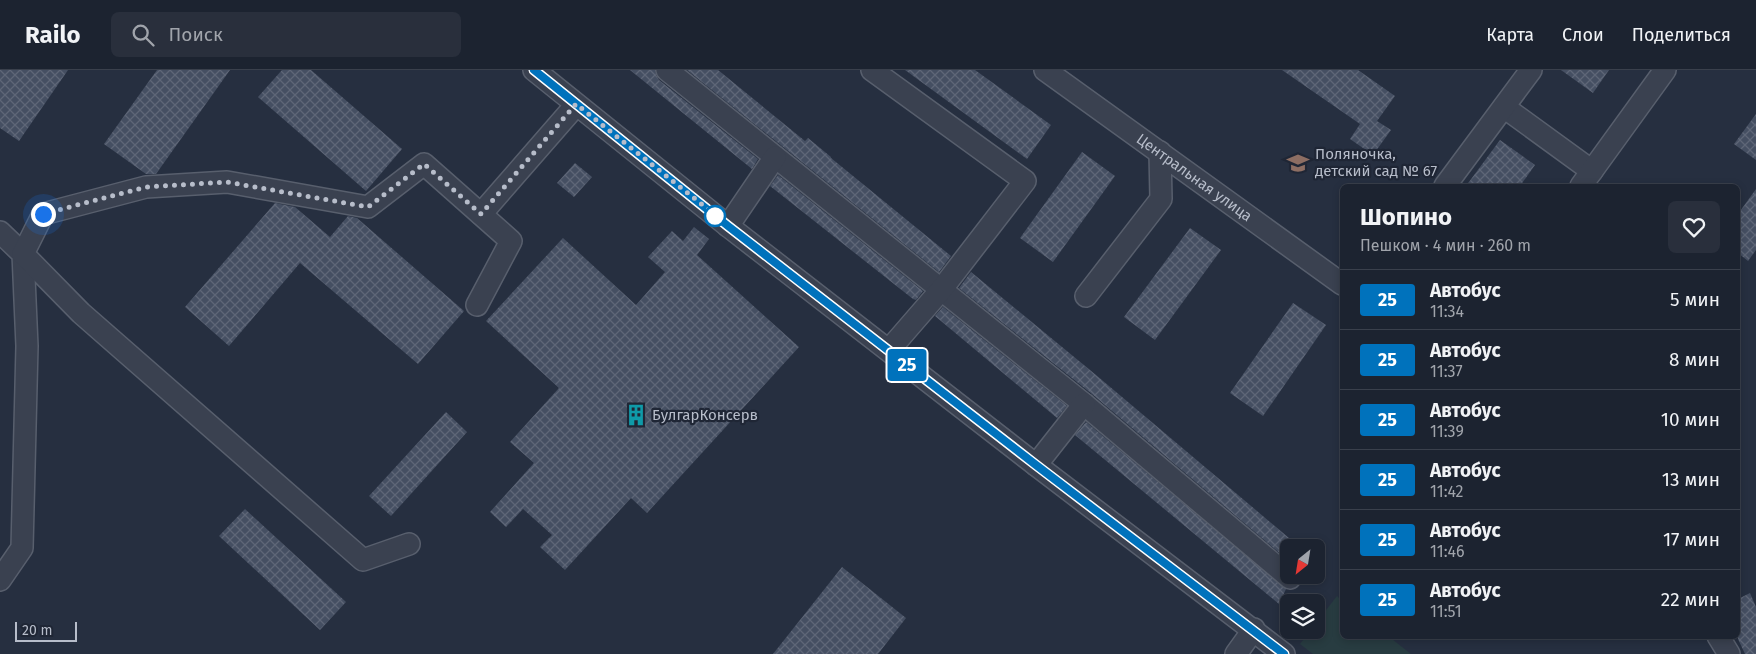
<!DOCTYPE html>
<html lang="ru">
<meta charset="utf-8">
<style>
body{margin:0;font-family:"Fira Sans",sans-serif;background:#292f3c;color:#f1f3f6;height:100vh;display:flex;flex-direction:column;font-size:19px;white-space:nowrap}
*{box-sizing:border-box;margin:0}
p{font-size:16px;color:#a0a4ab}
.icon{flex:none;width:28px;height:28px;fill:none;stroke:currentColor;stroke-width:2;stroke-linecap:round;stroke-linejoin:round}
.map{position:relative;flex:1;overflow:hidden}
.details{position:absolute;left:1340px;top:114px;width:400px;height:455px;display:flex;flex-direction:column;background:#1c2330;border-radius:8px;box-shadow:0 2px 8px #0003,0 0 0 1px #3a404c}
.details>*{flex:none}
.badge{padding:0 10px;border-radius:4px;font-size:18px;line-height:32px}
.needle{width:32px;rotate:210deg}
.tools{position:absolute;left:1280px;top:469px;display:grid;gap:10px}
.tools a{display:grid;place-items:center;width:45px;height:45px;border-radius:8px;background:#1c2330;box-shadow:0 2px 8px #0003,0 0 0 1px #3a404c;font-size:25px}
.scale{position:absolute;left:15px;bottom:12px;width:62px;box-sizing:border-box;padding-left:5px;border:2px solid #b7bdca;border-top:0;font-size:14px;line-height:18px;white-space:nowrap;color:#b7bdca;-webkit-text-stroke:4px #1f2635;paint-order:stroke}
.you{position:absolute;width:25px;height:25px;margin:-12px;border:4px solid #fff;border-radius:50%;background:#1a73e8;box-shadow:0 0 0 8px #1a73e833}
.map>.badge{position:absolute;translate:-50% -50%;box-shadow:0 0 0 2px #fff}
.round{display:grid;place-items:center;flex:none;width:52px;height:52px;border-radius:8px;background:#292f3c}
.head{display:flex;align-items:center;justify-content:space-between;height:85px;padding:0 20px}
h1{font-size:24px;font-weight:700;line-height:38px}
ul{padding:0;list-style:none}
li{display:flex;align-items:center;gap:15px;height:60px;padding:0 20px;border-top:1px solid #3a404c}
li div{flex:1}
li b{display:block;font-size:19px}
li em{font-style:normal}
li .badge{min-width:55px;font-weight:700;text-align:center}
header{display:flex;align-items:center;gap:30px;box-sizing:border-box;height:70px;padding:0 25px;background:#1c2330;border-bottom:1px solid #3a404c}
header strong{font-size:24px}
nav{display:flex;gap:28px;margin-inline-start:auto;font-size:18px}
.search{width:350px;height:45px;background:#292f3c;display:flex;align-items:center;gap:12px;box-sizing:border-box;padding:0 18px;border-radius:8px;color:#a0a4ab;font-size:19px}
.map>svg:first-child{display:block}
.garden{fill:#283c41}
.building{fill:url(#building-cross-hatch)}
.lines{fill:none;stroke-linecap:round;stroke-linejoin:round}
.minor-casing{stroke:#585f6d;stroke-width:24}
.minor{stroke:#3a4150;stroke-width:21}
.line-casing{stroke:#fff;stroke-width:11}
.line{stroke:#0072bc;stroke-width:8}
.walk{stroke:#b7bdca;stroke-width:5;stroke-dasharray:0 9}
.stop-dot{fill:#fff;stroke:#0072bc;stroke-width:2.5}
.labels{text-anchor:middle;dominant-baseline:central;stroke-width:4.5;stroke-linejoin:round;paint-order:stroke}
.poi-label{font-size:15px;fill:#b7bdca;stroke:#1f2635;text-anchor:start}
.street-label{font-size:15px;fill:#b7bdca;stroke:#1f2635}
</style>
<header>
<strong>Railo</strong>
<div class="search"><svg class="icon" aria-label="search" viewBox="0 0 24 24"><circle cx="10" cy="10" r="6"/><path d="M15 15l6 6"/></svg>Поиск</div>
<nav><a>Карта</a><a>Слои</a><a>Поделиться</a></nav>
</header>
<div class="map">
<svg width="1756" height="584" viewBox="0 0 1756 584">
<defs>
<pattern id="building-cross-hatch" width="8" height="8" patternUnits="userSpaceOnUse" patternTransform="scale(1.25)"><rect width="8" height="8" fill="#454f62"/><path d="M0 0l8 8M0 8l8-8" fill="none" stroke="#5e6677"/></pattern>
</defs>
<rect width="100%" height="100%" fill="#262f40"/>
<polygon class="garden" points="1337,526 1342,531 1342,566 1388,566 1411,584 1313,584 1300,574 1311,560 1316,560 1316,553"/>
<g class="building">
<polygon points="0,0 68,0 19,71 0,58"/>
<polygon points="157,0 230,0 156,104 146,104 104,74"/>
<polygon points="282,0 311,0 402,79 366,121 258,27"/>
<polygon points="630,0 655,0 656,5 659,10 758,89 752,99"/>
<polygon points="687,0 718,0 805,71 808,68 831,87 831,88 951,186 939,202"/>
<polygon points="905,0 975,0 1051,55 1027,89"/>
<polygon points="1282,0 1358,0 1395,26 1377,51 1391,60 1373,85 1350,69 1360,54"/>
<polygon points="1561,0 1609,0 1593,23"/>
<polygon points="1756,44 1756,90 1734,74"/>
<polygon points="1500,70 1535,95 1520,116 1466,116"/>
<polygon points="1082,82 1115,106 1053,192 1020,168"/>
<polygon points="575,93 592,107 574,127 557,113"/>
<polygon points="778,105 923,221 916,230 913,229 770,116"/>
<polygon points="1756,119 1756,180 1748,191 1738,183 1738,144"/>
<polygon points="275,133 295,137 330,167 348,146 357,148 464,241 418,294 300,193 229,276 185,237"/>
<polygon points="694,157 709,169 697,185 799,277 647,443 631,428 565,500 540,477 552,465 523,439 506,457 490,442 534,393 510,372 559,318 486,251 563,168 636,235 665,202 648,187 672,161 683,171"/>
<polygon points="1190,158 1221,180 1155,270 1124,247"/>
<polygon points="971,202 1096,305 1289,468 1289,491 1092,324 959,218"/>
<polygon points="1293,233 1326,255 1263,346 1230,323"/>
<polygon points="943,237 1067,336 1057,348 935,246"/>
<polygon points="446,342 467,362 391,446 369,426"/>
<polygon points="1086,352 1286,519 1279,534 1075,365"/>
<polygon points="245,439 346,532 320,560 219,466"/>
<polygon points="842,497 906,548 878,584 773,584"/>
<polygon points="1750,523 1756,537 1756,584 1745,584 1738,569 1738,529"/>
</g>
<g class="lines">
<g class="minor-casing">
<g id="minor">
<polyline points="534,0 728,156 1036,395 1284,584"/>
<polyline points="667,0 1084,334 1290,508"/>
<polyline points="872,0 1025,111 941,220 889,280"/>
<path id="s1" d="M1045,0L1342,214"/>
<polyline points="1504,37 1592,101"/>
<polyline points="1445,116 1531,0"/>
<polyline points="1581,116 1665,0"/>
<polyline points="481,144 576,35"/>
<polyline points="728,156 775,87"/>
<polyline points="0,162 23,184 27,276 22,478 0,510"/>
<polyline points="1086,226 1161,129 1160,82"/>
<polyline points="1036,395 1084,334"/>
<polyline points="409,474 363,490 81,243 23,184 43,144 146,117 227,112 368,137 424,94 511,171 477,235"/>
<polyline points="1718,566 1729,584"/>
<polyline points="1236,584 1254,559"/>
</g>
</g>
<use href="#minor" class="minor"/>
</g>
<g class="lines">
<g class="line-casing">
<polyline id="line" points="534,0 728,156 1036,395 1284,584"/>
</g>
<use href="#line" class="line"/>
<polyline class="walk" points="43,144 146,117 227,112 368,137 424,94 481,144 576,34 719,148 715,146"/>
</g>
<defs>
<g id="school-bare" transform="scale(1.725)"><path d="M0-5L7-2L0 1L-7-2ZM-4 1L0 2.5L4 1V4Q0 6-4 4Z" fill="#8d6e63" stroke="#1f2635" stroke-width="2.5" paint-order="stroke"/></g>
<g id="building-bare" transform="scale(1.725)"><path d="M-4-6H4V6H1V3H-1V6H-4ZM-2.5-4.3h1.7v1.8h-1.7ZM.8-4.3h1.7v1.8H.8ZM-2.5-1h1.7V.8h-1.7ZM.8-1h1.7V.8H.8Z" fill="#0f9aa8" stroke="#1f2635" stroke-width="2.5" paint-order="stroke"/></g>
</defs>
<g fill-rule="evenodd">
<use href="#school-bare" x="1298" y="93"/>
<use href="#building-bare" x="636" y="345"/>
</g>
<circle class="stop-dot" cx="715" cy="146" r="10"/>
<g class="labels">
<g class="poi-label">
<text x="1315" y="84">Поляночка,<tspan x="1315" dy="17">детский сад № 67</tspan></text>
<text x="652" y="345">БулгарКонсерв</text>
</g>
<g class="street-label">
<text stroke="none"><textPath href="#s1" startOffset="184">Центральная улица</textPath></text>
</g>
</g>
</svg>
<div class="tools">
<a><svg class="needle" viewBox="-14 -14 28 28"><path d="M0-13l5 13h-10z" fill="#e53935"/><path d="M0 13l5-13h-10z" fill="#a0a4ab"/></svg></a>
<a><svg class="icon" aria-label="layers" viewBox="0 0 24 24"><path d="M12 4l9 5-9 5-9-5zM3 14l9 5 9-5"/></svg></a>
</div>
<div class="scale">20 m</div>
<div class="you" style="left:43px;top:144px"></div>
<b class="badge" style="left:907px;top:295px;background:#0072bc;color:#fff">25</b>
<section class="details">
<div class="head"><div><h1>Шопино</h1><p>Пешком · 4 мин · 260 m</p></div><a class="round"><svg class="icon" aria-label="heart" viewBox="0 0 24 24"><path d="M12 20l-8-8c-3-5 5-10 8-4 3-6 11-1 8 4z"/></svg></a></div>
<ul>
<li><span class="badge" style="background:#0072bc;color:#fff">25</span><div><b>Автобус</b><p>11:34</p></div><em>5 мин</em></li>
<li><span class="badge" style="background:#0072bc;color:#fff">25</span><div><b>Автобус</b><p>11:37</p></div><em>8 мин</em></li>
<li><span class="badge" style="background:#0072bc;color:#fff">25</span><div><b>Автобус</b><p>11:39</p></div><em>10 мин</em></li>
<li><span class="badge" style="background:#0072bc;color:#fff">25</span><div><b>Автобус</b><p>11:42</p></div><em>13 мин</em></li>
<li><span class="badge" style="background:#0072bc;color:#fff">25</span><div><b>Автобус</b><p>11:46</p></div><em>17 мин</em></li>
<li><span class="badge" style="background:#0072bc;color:#fff">25</span><div><b>Автобус</b><p>11:51</p></div><em>22 мин</em></li>
</ul>
</section>
</div>
